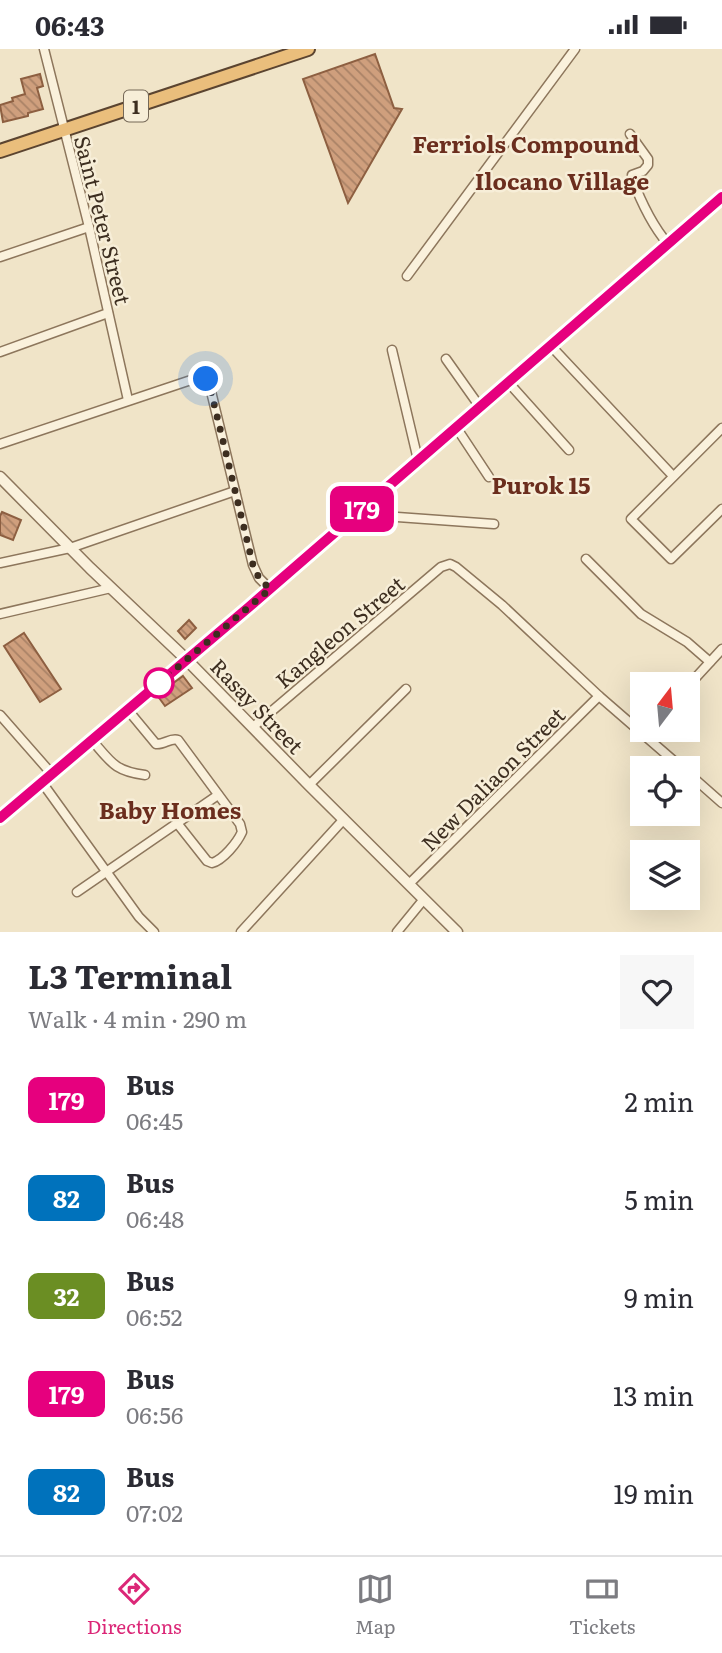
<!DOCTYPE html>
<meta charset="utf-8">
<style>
body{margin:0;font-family:Literata,serif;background:#f7f7f7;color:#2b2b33;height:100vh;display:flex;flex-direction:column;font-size:26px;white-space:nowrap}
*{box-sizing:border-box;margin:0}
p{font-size:23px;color:#7c7c81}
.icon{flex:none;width:38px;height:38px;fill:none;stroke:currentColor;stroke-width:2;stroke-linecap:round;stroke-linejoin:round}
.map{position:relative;height:883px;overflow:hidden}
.details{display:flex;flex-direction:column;background:#fff;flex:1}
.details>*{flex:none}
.badge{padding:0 14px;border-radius:10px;font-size:24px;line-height:46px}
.needle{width:46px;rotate:16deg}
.buttons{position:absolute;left:630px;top:623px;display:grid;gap:14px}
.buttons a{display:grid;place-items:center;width:70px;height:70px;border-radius:0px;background:#fff;box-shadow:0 7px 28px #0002;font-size:35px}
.you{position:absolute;width:35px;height:35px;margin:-18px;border:5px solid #fff;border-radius:50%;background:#1a73e8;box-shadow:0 0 0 10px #1a73e833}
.map>.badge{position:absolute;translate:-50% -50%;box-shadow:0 0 0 4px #fff}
.round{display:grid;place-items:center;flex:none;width:74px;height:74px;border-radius:0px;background:#f7f7f7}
.head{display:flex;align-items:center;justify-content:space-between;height:119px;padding:0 28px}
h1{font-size:33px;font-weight:700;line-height:52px}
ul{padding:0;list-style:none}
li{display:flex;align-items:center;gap:21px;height:98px;padding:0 28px}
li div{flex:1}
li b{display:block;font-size:26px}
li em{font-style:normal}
li .badge{min-width:77px;font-weight:700;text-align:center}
.status{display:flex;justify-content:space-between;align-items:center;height:49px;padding:0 35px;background:#fff;direction:ltr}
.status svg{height:19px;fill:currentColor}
.tab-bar{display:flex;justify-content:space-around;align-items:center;height:98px;border-top:2px solid #e1e1e2;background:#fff;font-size:19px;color:#7c7c81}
.tab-bar a{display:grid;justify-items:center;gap:4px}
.tab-bar .selected{color:#db2777}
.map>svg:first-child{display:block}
.building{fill:url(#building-back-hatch);stroke:#8d5f41;stroke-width:2}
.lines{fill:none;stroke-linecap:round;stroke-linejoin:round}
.minor-casing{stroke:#8d765c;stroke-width:11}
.tertiary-casing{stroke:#8d765c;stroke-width:13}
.trunk-casing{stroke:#5b4430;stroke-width:16}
.minor{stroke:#faf1dc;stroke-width:8}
.tertiary{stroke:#faf1dc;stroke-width:10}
.trunk{stroke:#eabe7c;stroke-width:12}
.line-casing{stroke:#fff;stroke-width:16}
.line{stroke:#e6007e;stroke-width:10}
.walk{stroke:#3d2e20;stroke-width:7;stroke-dasharray:0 12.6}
.stop-dot{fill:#fff;stroke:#e6007e;stroke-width:3.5}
.labels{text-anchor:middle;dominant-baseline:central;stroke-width:5;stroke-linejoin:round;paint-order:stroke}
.shield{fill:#f7eed8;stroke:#756857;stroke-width:2}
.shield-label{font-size:19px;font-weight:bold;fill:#3d2e20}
.street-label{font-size:21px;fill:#3d2e20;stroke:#f7eed8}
.neighbourhood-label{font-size:23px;font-weight:bold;fill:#6b2e1e;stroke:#f7eed8}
</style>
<div class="status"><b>06:43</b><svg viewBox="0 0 49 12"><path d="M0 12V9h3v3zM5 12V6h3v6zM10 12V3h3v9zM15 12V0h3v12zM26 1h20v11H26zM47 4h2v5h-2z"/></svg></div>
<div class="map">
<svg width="722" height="883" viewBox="0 0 722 883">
<defs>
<pattern id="building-back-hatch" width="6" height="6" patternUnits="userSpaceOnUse" patternTransform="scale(1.75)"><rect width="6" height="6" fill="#cf9f7d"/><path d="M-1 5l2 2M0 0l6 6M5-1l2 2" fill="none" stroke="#a98266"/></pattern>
</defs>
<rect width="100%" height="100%" fill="#f0e4c8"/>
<g class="building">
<polygon points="375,5 394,59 402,60 348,154 303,30"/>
<polygon points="40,25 43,37 37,39 43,60 28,64 28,67 3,73 0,56 13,52 12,49 25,45 21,30"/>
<polygon points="2,463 21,471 13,491 0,486 0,467"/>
<polygon points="189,571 196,579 185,590 178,582"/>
<polygon points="24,584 61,640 40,653 4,597"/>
<polygon points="183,627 192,639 165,657 157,646"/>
</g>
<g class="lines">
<g class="minor-casing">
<g id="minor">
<polyline points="44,0 89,178 128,351"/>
<path d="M630,85L648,110V116L643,122L632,126V129C641,153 651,175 668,195"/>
<polyline points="0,208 89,178"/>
<polyline points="407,227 575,0"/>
<polyline points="551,297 673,427"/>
<polyline points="392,301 418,411"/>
<polyline points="0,303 108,264"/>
<polyline points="446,310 480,358"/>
<polyline points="508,333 569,401"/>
<polyline points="456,378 489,428"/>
<polyline points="722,379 631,470 671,510 722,460"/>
<polyline points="0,395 197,329 205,329 209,334 253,516 259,529 270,540"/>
<polyline points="356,465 494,475"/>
<polyline points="586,510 641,565 687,593 710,613"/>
<polyline points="0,514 70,499 235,442"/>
<polyline points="0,565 111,539"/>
<polyline points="688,637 722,600"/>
<path d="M127,660L156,695C164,696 171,688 178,691L240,775L242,783C237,794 223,811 212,814L207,812L177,774"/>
<polyline points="0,666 51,724"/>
<polyline points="253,678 441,518 450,515 456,518 502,556 599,647 682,719"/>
<path d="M91,690C111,713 114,722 145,726"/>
<polyline points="688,724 722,754"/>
<polyline points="41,732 139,868 154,883"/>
<polyline points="309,736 406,640"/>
<polyline points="409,835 599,647"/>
<polyline points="77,843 218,746"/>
<polyline points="241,883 344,770"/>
<polyline points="397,883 424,850"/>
</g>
</g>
<g class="tertiary-casing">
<g id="tertiary">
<polyline points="0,428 90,519 187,611 309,736 457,883"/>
<polyline points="0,769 270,540 722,148"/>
</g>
</g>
<g class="trunk-casing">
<polyline id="trunk" points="0,102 308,0"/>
</g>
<use href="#minor" class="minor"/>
<use href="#tertiary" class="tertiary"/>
<use href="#trunk" class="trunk"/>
</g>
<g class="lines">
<g class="line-casing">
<polyline id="line" points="0,769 249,558 722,148"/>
</g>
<use href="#line" class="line"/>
<polyline class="walk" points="159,634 270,540 259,529 253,516 209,334 206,330"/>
</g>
<circle class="stop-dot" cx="159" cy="634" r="14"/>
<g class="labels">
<rect class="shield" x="124" y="41.5" width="24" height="31" rx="5"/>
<g class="shield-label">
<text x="136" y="57">1</text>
</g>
<g class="street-label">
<text transform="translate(104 171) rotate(76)">Saint Peter Street</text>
<text transform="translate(339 582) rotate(-40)">Kangleon Street</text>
<text transform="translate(258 656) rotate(46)">Rasay Street</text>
<text transform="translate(492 729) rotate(-45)">New Daliaon Street</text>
</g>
<g class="neighbourhood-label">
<text x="526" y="94">Ferriols Compound</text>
<text x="562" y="131">Ilocano Village</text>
<text x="541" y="435">Purok 15</text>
<text x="170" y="760">Baby Homes</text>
</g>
</g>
</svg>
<div class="buttons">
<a><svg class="needle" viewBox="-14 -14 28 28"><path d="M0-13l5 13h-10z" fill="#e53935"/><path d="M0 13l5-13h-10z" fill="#7c7c81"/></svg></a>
<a><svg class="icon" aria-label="locate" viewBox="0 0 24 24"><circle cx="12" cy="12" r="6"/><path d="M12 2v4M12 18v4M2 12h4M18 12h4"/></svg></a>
<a><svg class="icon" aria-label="layers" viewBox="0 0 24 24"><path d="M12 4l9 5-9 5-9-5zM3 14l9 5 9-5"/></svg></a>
</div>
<div class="you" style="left:206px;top:330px"></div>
<b class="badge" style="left:362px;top:460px;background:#e6007e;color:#fff">179</b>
</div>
<section class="details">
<div class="head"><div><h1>L3 Terminal</h1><p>Walk · 4 min · 290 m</p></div><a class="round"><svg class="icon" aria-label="heart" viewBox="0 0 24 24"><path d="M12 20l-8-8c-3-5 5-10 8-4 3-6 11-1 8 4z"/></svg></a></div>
<ul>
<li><span class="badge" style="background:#e6007e;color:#fff">179</span><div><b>Bus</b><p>06:45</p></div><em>2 min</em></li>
<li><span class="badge" style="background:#0072bc;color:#fff">82</span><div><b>Bus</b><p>06:48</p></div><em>5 min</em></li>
<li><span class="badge" style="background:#6b8e23;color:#fff">32</span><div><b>Bus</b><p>06:52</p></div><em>9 min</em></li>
<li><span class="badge" style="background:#e6007e;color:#fff">179</span><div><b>Bus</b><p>06:56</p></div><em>13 min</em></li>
<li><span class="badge" style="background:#0072bc;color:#fff">82</span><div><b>Bus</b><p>07:02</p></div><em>19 min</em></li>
</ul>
</section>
<nav class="tab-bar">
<a class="selected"><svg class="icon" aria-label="directions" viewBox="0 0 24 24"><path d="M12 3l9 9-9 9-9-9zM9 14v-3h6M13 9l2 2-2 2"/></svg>Directions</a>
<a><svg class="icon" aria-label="map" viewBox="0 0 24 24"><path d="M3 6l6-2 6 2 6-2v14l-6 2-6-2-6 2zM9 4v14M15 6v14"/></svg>Map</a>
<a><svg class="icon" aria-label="tickets" viewBox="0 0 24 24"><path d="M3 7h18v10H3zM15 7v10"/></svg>Tickets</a>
</nav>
